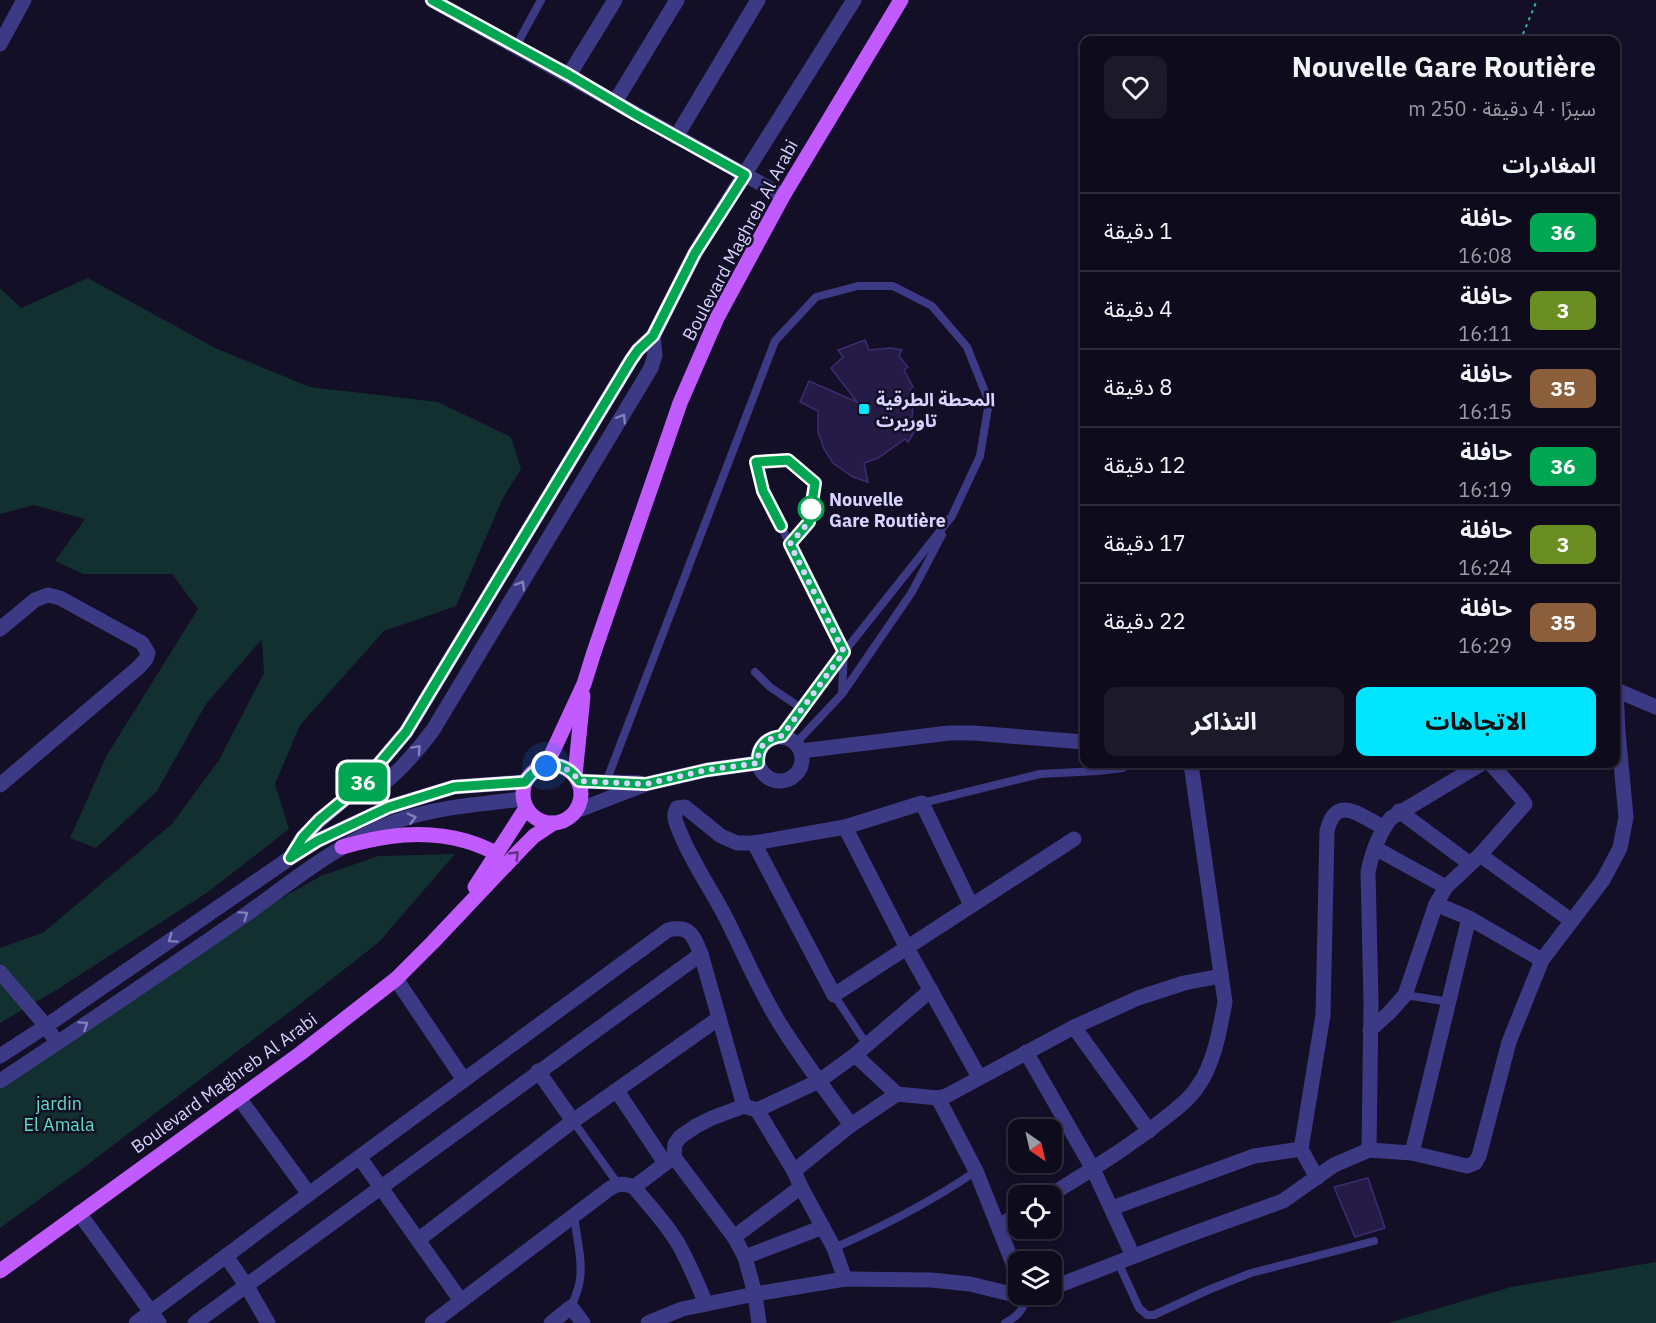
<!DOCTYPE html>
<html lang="ar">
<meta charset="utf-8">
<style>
body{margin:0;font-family:"IBM Plex Sans","Noto Sans Arabic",sans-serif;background:#1c1929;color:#f1f3f6;direction:rtl;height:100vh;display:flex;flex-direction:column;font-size:22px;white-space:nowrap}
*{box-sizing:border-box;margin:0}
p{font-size:20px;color:#9b9ba3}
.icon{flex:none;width:33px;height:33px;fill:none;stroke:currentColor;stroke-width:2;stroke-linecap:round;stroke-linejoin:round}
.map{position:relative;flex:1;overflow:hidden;direction:ltr}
.panel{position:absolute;left:1080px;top:36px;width:540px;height:732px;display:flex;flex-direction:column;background:#0e0b1c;border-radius:12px;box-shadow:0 3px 9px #0003,0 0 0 2px #2e2b3b;direction:rtl}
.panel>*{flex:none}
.badge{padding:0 12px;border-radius:9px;font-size:21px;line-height:39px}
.needle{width:39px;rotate:146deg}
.buttons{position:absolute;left:1008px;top:1119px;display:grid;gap:12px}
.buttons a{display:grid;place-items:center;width:54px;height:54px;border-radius:12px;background:#0e0b1c;box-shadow:0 3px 9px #0003,0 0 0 2px #2e2b3b;font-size:30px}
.you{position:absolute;width:30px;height:30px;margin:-15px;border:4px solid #fff;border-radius:50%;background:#1a73e8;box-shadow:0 0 0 9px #1a73e833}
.map>.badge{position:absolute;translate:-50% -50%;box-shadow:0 0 0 3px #fff}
h2{padding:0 24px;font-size:22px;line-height:54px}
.round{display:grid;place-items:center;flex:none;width:63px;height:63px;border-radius:12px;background:#1c1929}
.summary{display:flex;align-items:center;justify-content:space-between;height:102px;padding:0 24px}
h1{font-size:28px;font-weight:700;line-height:45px}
.action{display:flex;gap:12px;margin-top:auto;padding:12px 24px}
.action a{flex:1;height:69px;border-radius:12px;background:#00e5ff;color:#111;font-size:24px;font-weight:700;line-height:69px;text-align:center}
.action a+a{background:#1c1929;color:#f1f3f6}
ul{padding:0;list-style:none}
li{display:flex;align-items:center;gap:18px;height:78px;padding:0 24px;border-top:2px solid #2e2b3b}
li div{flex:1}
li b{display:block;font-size:22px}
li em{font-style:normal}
li .badge{min-width:66px;font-weight:700;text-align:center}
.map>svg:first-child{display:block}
.green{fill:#12302f}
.building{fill:#241b47;stroke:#3b2d73;stroke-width:1.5}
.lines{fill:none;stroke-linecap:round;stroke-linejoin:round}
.path{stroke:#2fb8b0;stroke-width:2;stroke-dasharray:3 4.5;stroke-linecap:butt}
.service{stroke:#3d3a85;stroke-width:8}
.minor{stroke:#3d3a85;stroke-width:15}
.tertiary{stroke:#3d3a85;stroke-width:15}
.primary{stroke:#c25bff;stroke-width:15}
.oneway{stroke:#837fbc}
.oneway2{stroke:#623188}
.line-casing{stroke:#fff;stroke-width:14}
.line{stroke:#00a651;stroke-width:9}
.walk{stroke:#d9d4ff;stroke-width:6;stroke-dasharray:0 10.8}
.poi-dot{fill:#00e5ff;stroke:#130f26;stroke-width:2}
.stop-dot{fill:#fff;stroke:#00a651;stroke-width:3}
.labels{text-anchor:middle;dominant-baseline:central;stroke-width:5;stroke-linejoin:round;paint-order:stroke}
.street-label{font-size:18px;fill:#d9d4ff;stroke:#130f26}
.poi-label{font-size:18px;font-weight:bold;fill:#d9d4ff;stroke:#130f26;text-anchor:start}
.stop-label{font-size:18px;font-weight:bold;fill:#d9d4ff;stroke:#130f26;text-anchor:start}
.park-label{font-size:18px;fill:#5fe0c0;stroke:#130f26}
</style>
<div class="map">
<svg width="1656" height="1323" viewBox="0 0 1656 1323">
<rect width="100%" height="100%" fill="#130f26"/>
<g class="green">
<polygon points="88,278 215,348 310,387 438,402 511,437 521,469 503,498 456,606 384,631 300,725 275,784 289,829 208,892 58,989 0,1023 0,948 44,932 172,824 219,760 264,673 262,639 206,704 157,791 96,848 70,838 107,755 198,609 172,574 83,574 55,561 85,519 34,505 0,514 0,288 21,308"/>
<polygon points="455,854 379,942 304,1001 79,1171 0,1228 0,1083 251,915 321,876 378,856"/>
<polygon points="1656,1262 1656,1323 1388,1323 1511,1287"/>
</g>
<g class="building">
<polygon points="865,340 869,350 891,348 902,350 899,356 908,367 904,370 913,387 910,389 913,407 912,418 916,420 916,429 908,442 905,439 878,458 864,463 868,482 853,477 833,463 824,449 818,432 818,411 800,402 809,381 857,402 831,368 843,357 838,350"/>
<polygon points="1368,1178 1385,1228 1355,1237 1334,1187"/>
</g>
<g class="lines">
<polyline class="path" points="1523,34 1537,0"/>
<g class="service">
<polyline points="516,46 541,0"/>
<polygon points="788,460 815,483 809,522 790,544 763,491 756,462"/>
<polyline points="790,544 844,652 842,693"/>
<polyline points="755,672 770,687 801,708"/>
<polyline points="796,743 842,694 912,592 942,535"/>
<polyline points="606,782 775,341 816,297 858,286 893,286 932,306 967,347 989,402 980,456 952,516 844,652 782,736"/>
<polyline points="922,803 1040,774 1098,771 1123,768 1129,764"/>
<polyline points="834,995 867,1045"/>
<polyline points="1405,995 1450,1002"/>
<polyline points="573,1121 618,1184"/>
<path d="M834,1248C884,1226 931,1202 976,1171"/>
<polyline points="1118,1262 1139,1308 1147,1315 1154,1315 1208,1290 1251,1273 1374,1241"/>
<path d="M571,1307C575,1298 579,1289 580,1279C583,1259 576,1236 574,1215"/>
<path d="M1005,1323C1017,1317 1022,1311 1027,1298"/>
</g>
<g class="minor">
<path d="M432,0C549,65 666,131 783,196"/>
<polyline points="0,44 24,0"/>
<polyline points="569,75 615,0"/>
<polyline points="615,102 677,0"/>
<polyline points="676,137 758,0"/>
<polyline points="0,629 35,600 48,595 60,598 142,643 148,653 146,659 139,667 0,785"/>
<circle cx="780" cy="759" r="22"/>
<polyline points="801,751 949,733 974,733 1084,742"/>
<polyline points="579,781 640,783"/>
<polyline points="576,811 646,784 707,770 758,763"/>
<polyline points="1399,811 1469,863"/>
<polyline points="845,827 907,948 979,1077"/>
<polyline points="754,843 834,995 1074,839"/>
<polyline points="1375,848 1446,887"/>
<polyline points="1480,855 1572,921"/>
<polyline points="1436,904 1469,918 1542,960"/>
<polyline points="0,972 46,1026 57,1043"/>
<polyline points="396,979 464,1080"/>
<polyline points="1074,1027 1149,1131"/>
<polyline points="1370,1030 1389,1013 1405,995 1436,904 1446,887 1480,855 1525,804 1522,799 1491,764"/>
<polyline points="1026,1052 1093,1169 1133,1256"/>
<polyline points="855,1055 897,1094 938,1098 946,1096 1074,1027 1138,998 1184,983 1221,976"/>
<polyline points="538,1071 573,1121"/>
<polyline points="617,1091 665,1163"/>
<polyline points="239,1098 309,1194"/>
<polyline points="938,1098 976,1171 1018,1276"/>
<polyline points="757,1110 794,1171"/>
<path d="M851,1125C827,1092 802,1059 780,1024C759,990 744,954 726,918C710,887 689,858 677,825C674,818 674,814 677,808L685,807L721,836L737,843H754L845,827L922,803L971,905"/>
<path d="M1369,1150L1371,1002L1368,872C1372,853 1379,833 1391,818L1481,764"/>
<polyline points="1412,1153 1469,918"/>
<polyline points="674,1157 734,1237 745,1257 755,1294 759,1323"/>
<polyline points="360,1158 461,1301"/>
<path d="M1317,1178L1301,1149L1323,1015L1327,831C1336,793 1360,816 1383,827"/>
<path d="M634,1187C648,1204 664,1221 676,1240C688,1260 697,1282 706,1304"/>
<polyline points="801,1187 834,1248 845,1279"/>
<path d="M1049,1196C1087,1172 1126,1149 1161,1121C1175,1110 1189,1100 1198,1086C1214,1064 1220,1029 1225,1002L1191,764"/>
<polyline points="1112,1208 1254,1156 1301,1149"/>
<polyline points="79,1213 159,1323"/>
<polyline points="999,1226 1018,1214"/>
<polyline points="734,1237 801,1187 794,1171 851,1125 897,1094"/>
<polyline points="418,1240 573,1121 719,1018"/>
<polyline points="226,1256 246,1285 268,1323"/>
<polyline points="745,1257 823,1227"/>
<polyline points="1052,1288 1186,1236 1283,1201 1334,1165 1369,1150 1412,1153 1467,1166 1475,1163 1479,1156 1509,1042 1542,960 1603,880 1620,848 1626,817 1618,732 1616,690 1656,707"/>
<path d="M136,1323L309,1194L668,930C690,925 693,935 701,954L744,1106"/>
<polyline points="195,1323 701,954"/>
<path d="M432,1323L609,1189C619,1183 623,1183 634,1187L674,1157L675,1144L680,1137L696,1126L712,1118L744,1106L757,1110L819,1081L855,1055L931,990"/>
<polyline points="551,1323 571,1307 583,1323"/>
<polyline points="648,1323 682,1309 755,1294 845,1279 931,1280 970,1284 1027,1298 1036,1294"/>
</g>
<g class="tertiary">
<path d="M353,792C361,791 370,790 377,787C393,780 422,745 433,730L651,368L655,355L653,336"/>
<polyline points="290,858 303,837 319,821 353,792 373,771 406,732 631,360 638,350 653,336 695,253 854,0"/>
<polyline points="0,1056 46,1026 290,858 317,841 389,807 454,787 525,782"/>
<path d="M0,1081C83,1026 166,970 248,913C295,879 339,843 394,822C435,807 480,804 523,799"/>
</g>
<g class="primary">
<circle cx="552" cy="794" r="29"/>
<polyline points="546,766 584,684 594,652 680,403 717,318 783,196 901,0"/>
<polyline points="575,775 583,696"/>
<path d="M342,847C384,835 424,829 466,841C477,844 487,849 497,853"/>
<polyline points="475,887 526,808"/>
<polyline points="0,1271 301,1053 396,979 433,942 521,849 534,836 552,824"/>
</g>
</g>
<defs><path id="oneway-chevron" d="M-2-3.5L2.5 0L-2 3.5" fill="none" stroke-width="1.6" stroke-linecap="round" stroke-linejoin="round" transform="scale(1.5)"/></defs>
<g class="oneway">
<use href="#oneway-chevron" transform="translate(622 418) rotate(-59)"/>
<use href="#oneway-chevron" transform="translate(521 585) rotate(-59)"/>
<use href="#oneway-chevron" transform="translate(417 749) rotate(-47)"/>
<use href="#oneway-chevron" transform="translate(412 818) rotate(-15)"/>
<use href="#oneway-chevron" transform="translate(244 915) rotate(-35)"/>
<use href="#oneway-chevron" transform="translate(172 939) rotate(145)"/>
<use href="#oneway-chevron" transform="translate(84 1025) rotate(-34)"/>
</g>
<use class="oneway2" href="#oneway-chevron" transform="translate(515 855) rotate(-46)"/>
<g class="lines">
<g class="line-casing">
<path id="line" d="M432,0L569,75L635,114L745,175L695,253L653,336L638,350L631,360L406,732L373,771L353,792L319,820L303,837L290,858L317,841L389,807L454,787L525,782C540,761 564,759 579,781L646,784L707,770L758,763C757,747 766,738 782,736L844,652L790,544L809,522L815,483L788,460L756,462L763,491L781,526"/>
</g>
<use href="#line" class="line"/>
<path class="walk" d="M546,766C560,765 570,768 579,781L646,784L707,770L758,763C757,747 766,738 782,736L844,652L790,544L809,522L812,502L811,509"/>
</g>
<rect class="poi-dot" x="858" y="403" width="12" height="12" rx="3"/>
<circle class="stop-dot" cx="811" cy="509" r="12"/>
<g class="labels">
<g class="street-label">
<text transform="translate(740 240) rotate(-62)">Boulevard Maghreb Al Arabi</text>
<text transform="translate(224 1083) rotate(-36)">Boulevard Maghreb Al Arabi</text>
</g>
<g class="poi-label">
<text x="876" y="399">المحطة الطرقية<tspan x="876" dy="21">تاوريرت</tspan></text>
</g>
<g class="stop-label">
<text x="829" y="499">Nouvelle<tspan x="829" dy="21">Gare Routière</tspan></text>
</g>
<g class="park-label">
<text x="59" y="1103">jardin<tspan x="59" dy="21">El Amala</tspan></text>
</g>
</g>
</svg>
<div class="buttons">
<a><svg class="needle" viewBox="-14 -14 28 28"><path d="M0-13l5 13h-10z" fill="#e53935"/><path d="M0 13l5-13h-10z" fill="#9b9ba3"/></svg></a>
<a><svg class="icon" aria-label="locate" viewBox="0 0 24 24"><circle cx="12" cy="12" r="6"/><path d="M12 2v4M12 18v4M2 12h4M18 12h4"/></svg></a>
<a><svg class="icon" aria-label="layers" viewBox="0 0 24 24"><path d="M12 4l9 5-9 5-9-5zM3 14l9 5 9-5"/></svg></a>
</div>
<div class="you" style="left:546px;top:766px"></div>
<b class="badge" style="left:363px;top:782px;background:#00a651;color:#fff">36</b>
<section class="panel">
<div class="summary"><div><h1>Nouvelle Gare Routière</h1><p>سيرًا · 4 دقيقة · 250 m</p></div><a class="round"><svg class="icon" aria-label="heart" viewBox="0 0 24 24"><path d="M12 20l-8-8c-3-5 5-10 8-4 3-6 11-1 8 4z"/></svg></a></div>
<h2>المغادرات</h2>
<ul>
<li><span class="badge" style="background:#00a651;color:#fff">36</span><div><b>حافلة</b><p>16:08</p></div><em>1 دقيقة</em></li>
<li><span class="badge" style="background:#6b8e23;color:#fff">3</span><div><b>حافلة</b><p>16:11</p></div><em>4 دقيقة</em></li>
<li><span class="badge" style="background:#8b5e3c;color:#fff">35</span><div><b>حافلة</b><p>16:15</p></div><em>8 دقيقة</em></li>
<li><span class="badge" style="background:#00a651;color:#fff">36</span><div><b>حافلة</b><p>16:19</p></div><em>12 دقيقة</em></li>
<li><span class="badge" style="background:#6b8e23;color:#fff">3</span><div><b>حافلة</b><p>16:24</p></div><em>17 دقيقة</em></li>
<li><span class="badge" style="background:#8b5e3c;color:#fff">35</span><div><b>حافلة</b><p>16:29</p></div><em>22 دقيقة</em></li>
</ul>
<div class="action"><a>الاتجاهات</a><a>التذاكر</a></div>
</section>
</div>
